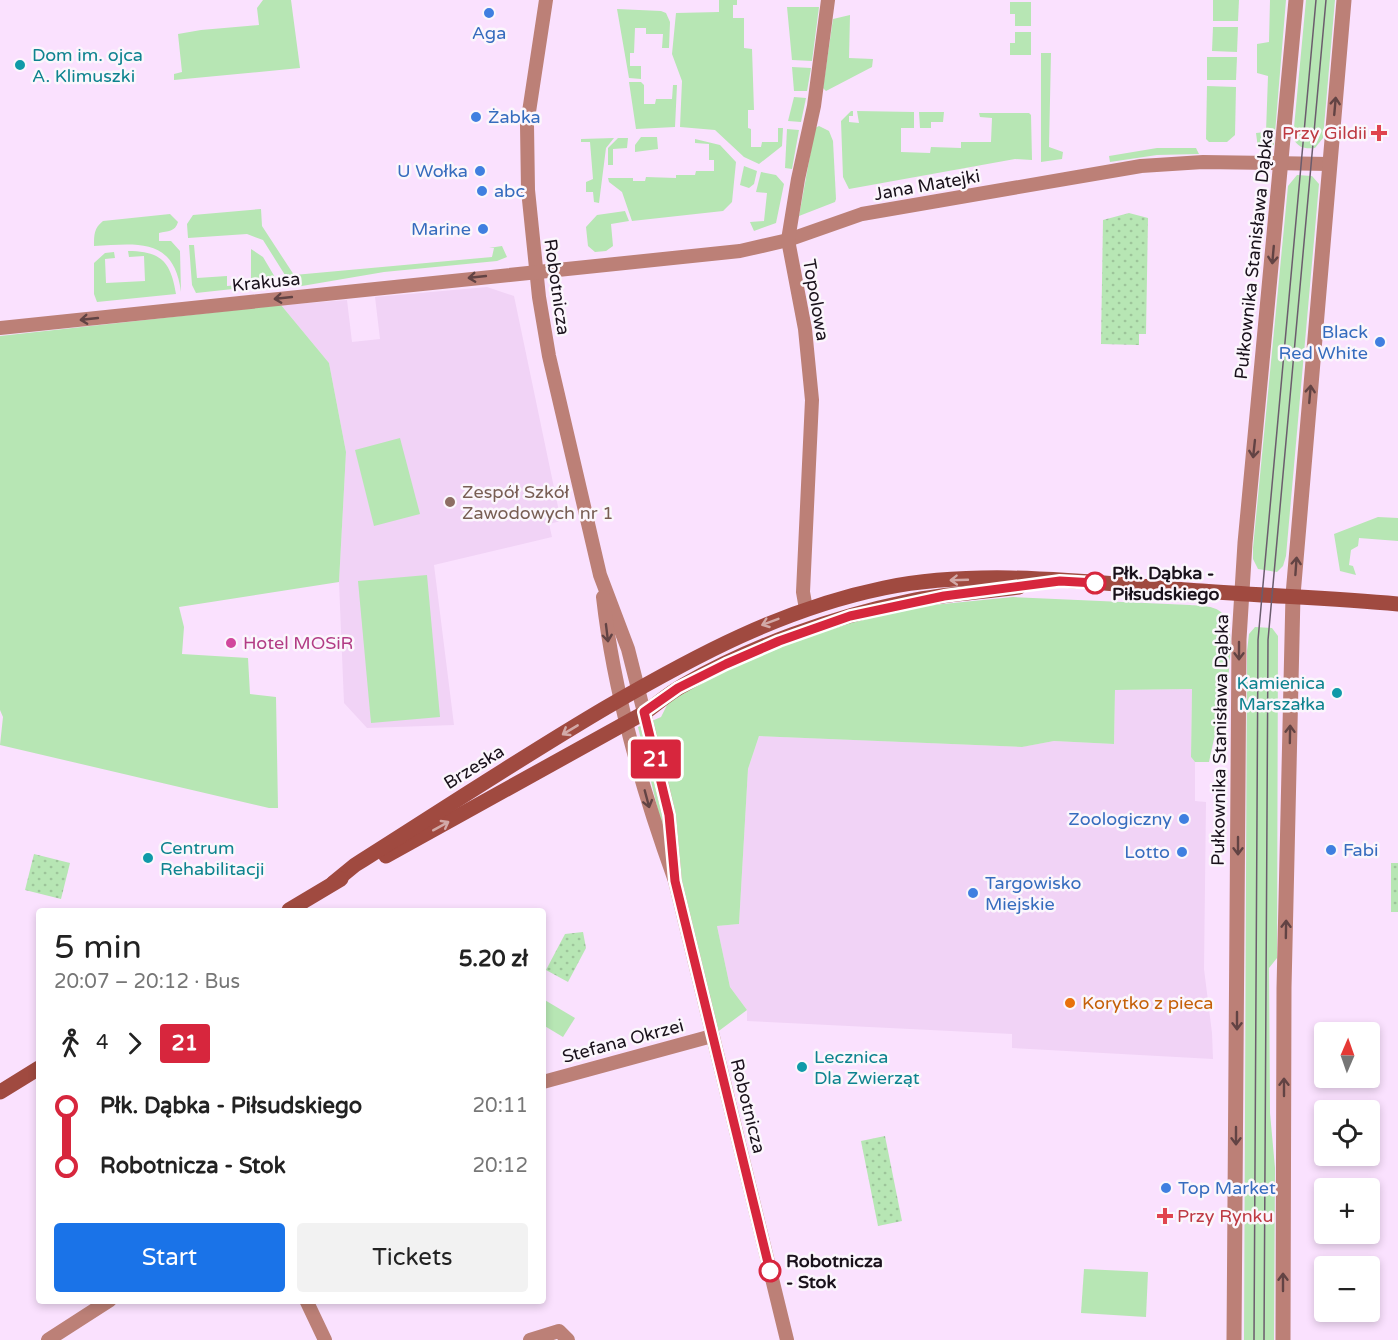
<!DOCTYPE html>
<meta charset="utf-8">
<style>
body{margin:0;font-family:"Varela Round",sans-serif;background:#f2f2f2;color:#222;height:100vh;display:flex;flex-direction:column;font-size:22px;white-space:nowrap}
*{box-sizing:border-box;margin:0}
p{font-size:20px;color:#767676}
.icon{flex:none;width:33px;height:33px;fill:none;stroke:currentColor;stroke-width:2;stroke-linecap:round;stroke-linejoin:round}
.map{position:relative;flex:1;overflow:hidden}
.details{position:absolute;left:36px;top:908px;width:510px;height:396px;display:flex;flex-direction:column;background:#fff;border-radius:6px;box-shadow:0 3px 9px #0003}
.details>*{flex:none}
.badge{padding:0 12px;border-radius:4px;font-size:21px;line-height:39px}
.needle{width:39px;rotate:2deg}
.fabs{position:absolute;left:1314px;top:1022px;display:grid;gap:12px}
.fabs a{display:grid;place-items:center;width:66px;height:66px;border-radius:6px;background:#fff;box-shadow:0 3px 9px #0003;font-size:30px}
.map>.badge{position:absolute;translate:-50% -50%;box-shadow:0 0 0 3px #fff}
.legs{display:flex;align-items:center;gap:9px;height:66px;padding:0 18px;font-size:20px}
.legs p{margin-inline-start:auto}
.head{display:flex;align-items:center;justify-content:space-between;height:102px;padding:0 18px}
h1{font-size:33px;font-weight:600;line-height:45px}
.button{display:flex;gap:12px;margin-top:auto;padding:12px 18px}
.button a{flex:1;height:69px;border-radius:6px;background:#1a73e8;color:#fff;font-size:24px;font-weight:600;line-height:69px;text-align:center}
.button a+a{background:#f2f2f2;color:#222}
ul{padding:0 18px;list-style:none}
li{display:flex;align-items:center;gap:21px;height:60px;font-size:22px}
li i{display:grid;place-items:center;width:9px;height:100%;margin:0 8px;background:currentColor}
li i::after{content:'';width:15px;height:15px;margin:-8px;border:4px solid;border-radius:50%;background:#fff}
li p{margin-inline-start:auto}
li:first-child i{background:linear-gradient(#0000 50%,currentColor 0)}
li:last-child i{background:linear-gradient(currentColor 50%,#0000 0)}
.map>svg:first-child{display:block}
.built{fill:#f1d3f6}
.grass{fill:#b7e6b4}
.park{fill:url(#park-dots)}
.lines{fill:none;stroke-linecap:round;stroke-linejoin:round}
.minor{stroke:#bc8077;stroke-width:14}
.tertiary{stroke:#bc8077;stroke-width:15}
.secondary{stroke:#a04a40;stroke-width:15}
.tram{stroke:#6b5c6d;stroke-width:1.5}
.oneway{stroke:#624344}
.oneway2{stroke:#d2a9a7}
.line-1-casing{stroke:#fff;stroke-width:14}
.line-1{stroke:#d7263d;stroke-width:9}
.shop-dot{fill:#3f7fe0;stroke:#fbf6fc;stroke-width:2}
.culture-dot{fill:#0f9aa8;stroke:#fbf6fc;stroke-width:2}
.health-dot{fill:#e0444e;stroke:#fbf6fc;stroke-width:2}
.education-dot{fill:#8d6e63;stroke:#fbf6fc;stroke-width:2}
.stop-1-dot{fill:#fff;stroke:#d7263d;stroke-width:3}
.hotel-dot{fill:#d1479c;stroke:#fbf6fc;stroke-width:2}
.food-dot{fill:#e8710a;stroke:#fbf6fc;stroke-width:2}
.labels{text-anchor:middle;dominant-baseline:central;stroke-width:5;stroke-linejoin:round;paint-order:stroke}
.shop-label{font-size:18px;fill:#366cbe;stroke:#fbf6fc;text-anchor:start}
.culture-label{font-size:18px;fill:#0d838f;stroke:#fbf6fc;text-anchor:start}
.health-label{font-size:18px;fill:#be3a42;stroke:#fbf6fc;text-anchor:end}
.street-label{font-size:18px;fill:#19111b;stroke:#fbf6fc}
.education-label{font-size:18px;fill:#785e54;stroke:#fbf6fc;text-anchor:start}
.stop-label{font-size:18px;font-weight:bold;fill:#19111b;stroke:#fbf6fc;text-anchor:start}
.hotel-label{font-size:18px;fill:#b23c85;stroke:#fbf6fc;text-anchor:start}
.food-label{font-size:18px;fill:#c56008;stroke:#fbf6fc;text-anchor:start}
</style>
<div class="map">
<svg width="1398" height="1340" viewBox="0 0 1398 1340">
<defs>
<pattern id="park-dots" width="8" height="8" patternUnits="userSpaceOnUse" patternTransform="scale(1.5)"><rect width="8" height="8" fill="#b7e6b4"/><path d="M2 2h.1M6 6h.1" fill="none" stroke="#9dc49a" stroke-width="1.8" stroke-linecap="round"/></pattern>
</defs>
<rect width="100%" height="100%" fill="#fae1fe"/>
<g class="built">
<polygon points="487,287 514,296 561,521 549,524 552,537 434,565 454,725 367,728 344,703 339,582 346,452 329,363 281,305 347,300 352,342 380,339 375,297"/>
<polygon points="1192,689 1191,757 1195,762 1195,801 1206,802 1204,969 1212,1033 1213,1059 1012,1048 1012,1034 747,1021 747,1010 730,987 717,926 739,924 748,769 759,736 1021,747 1054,741 1114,744 1115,690"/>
</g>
<g class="grass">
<polygon points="263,0 291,0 300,68 174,80 174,74 182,72 178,34 201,30 259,25 257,8"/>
<polygon points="719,0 737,0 737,5 733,5 733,18 744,18 744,48 752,49 754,110 748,110 748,128 751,129 751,147 761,147 762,142 778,142 778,128 783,128 782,146 759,164 744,157 715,130 680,127 682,81 672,54 676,13 719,12"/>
<polygon points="1213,0 1239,0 1238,21 1213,21"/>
<polygon points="1270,0 1286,0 1274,145 1267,150 1258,148 1256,133 1266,132 1268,76 1257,73 1257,44 1269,42"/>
<path d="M1306,0H1335L1323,138L1315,148C1305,149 1298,148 1293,138Z"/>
<polygon points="1010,2 1031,2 1031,26 1015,26 1015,14 1010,14"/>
<polygon points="787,7 819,7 812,61 792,60"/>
<polygon points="617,9 661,11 666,13 670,22 669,48 662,48 663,34 646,34 646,28 635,28 634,53 630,53 630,66 641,66 641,79 629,78"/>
<polygon points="850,15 849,58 873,59 872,67 826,91 823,88 833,19"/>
<polygon points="1213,27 1238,27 1237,52 1212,51"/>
<polygon points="1015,32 1031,32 1031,55 1010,55 1010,43 1015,43"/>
<polygon points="1041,53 1051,53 1049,147 1063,152 1062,159 1041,162"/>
<polygon points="1207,57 1237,57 1236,80 1207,80"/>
<polygon points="792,67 811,68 807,91 794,91"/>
<polygon points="629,82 641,82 644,85 644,104 655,104 656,99 672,99 673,85 677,85 675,127 636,129"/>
<polygon points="1207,86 1236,87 1235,135 1227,142 1209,142 1206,139"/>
<polygon points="794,97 806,98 801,122 788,121"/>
<polygon points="851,111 853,111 853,116 849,116 849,122 859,123 857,111 914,112 914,128 901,128 901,152 930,153 931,147 961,148 961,142 991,142 992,118 980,117 979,113 1029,113 1031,115 1032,160 1015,159 849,189 843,177 841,121"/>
<polygon points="919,112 944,112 943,122 931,122 931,128 920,128"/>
<polygon points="819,126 829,131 833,141 836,199 835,202 799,216 815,128"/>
<polygon points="787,129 799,130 792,169 785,168"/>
<polygon points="641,137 657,137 658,149 635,152 635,145"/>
<polygon points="614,138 606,148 599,203 594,202 593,192 586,192 586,182 593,179 590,142 581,142 581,139"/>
<polygon points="618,138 628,138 627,148 613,149 613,165 608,165 608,148"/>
<polygon points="695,139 720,145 736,162 732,202 723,211 632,221 622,192 609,182 608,178 633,178 633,181 645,181 646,177 676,178 676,175 695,175 696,171 714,171 714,160 709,160 709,144 695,143"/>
<polygon points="1157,148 1196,148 1199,154 1157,155 1110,162 1109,156"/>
<polygon points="744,166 757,171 754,184 749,188 740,185"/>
<polygon points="761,172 776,175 784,184 776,223 754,231 750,222 764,221 767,193 756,192"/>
<polygon points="1297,175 1312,176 1319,184 1286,556 1283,566 1277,572 1258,569 1253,559 1253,548 1288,186"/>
<polygon points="261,209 262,226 294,275 492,257 494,248 489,248 502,246 507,257 497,261 384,272 296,287 290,283 263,240 247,234 188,238 187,224 193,215"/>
<polygon points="625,211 629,221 611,224 613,246 606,251 595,252 588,246 586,227 597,215"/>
<path d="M170,214L178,222C175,232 168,231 159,233V241H171L180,251L181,292C174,237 138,244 94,246C94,235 94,228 103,221Z"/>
<polygon points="189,245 194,245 197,278 227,276 227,286 251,284 251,249 263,257 279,284 196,293 192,285"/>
<path d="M128,251C162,251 171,263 176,294L97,302L94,294V263L105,253L114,252L115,258L105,259L106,283L145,281L144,256L129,257Z"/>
<polygon points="281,305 329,363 346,452 339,582 179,607 184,627 182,654 248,658 250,694 276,697 278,808 269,808 0,745 3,717 0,710 0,336"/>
<polygon points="400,438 420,514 374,526 355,450"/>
<polygon points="1378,517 1398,518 1398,541 1359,538 1358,546 1351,550 1349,565 1353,566 1356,575 1340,571 1334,534"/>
<polygon points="427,575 440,717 371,723 358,581"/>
<path d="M1013,597L1190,605C1201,606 1216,605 1224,615C1239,632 1224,702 1221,725H1217L1209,762H1195L1191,757L1192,689L1115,690L1114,744L1054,741L1022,747L759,736L748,769L739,924L717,926L730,987L747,1010L712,1036L638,727L661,717L668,703L700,682L785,644L849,623L923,606Z"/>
<polygon points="1255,627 1272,628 1278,636 1277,958 1269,968 1270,1113 1275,1168 1274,1340 1244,1340 1247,651 1249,634"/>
<polygon points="543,999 575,1018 563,1037 543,1025"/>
<polygon points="1084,1269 1148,1272 1146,1317 1081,1313"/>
</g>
<g class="park">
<polygon points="1129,213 1148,218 1146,334 1139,334 1139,345 1101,344 1103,220"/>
<polygon points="34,854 70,863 61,899 25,890"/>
<rect x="1391" y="863" width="7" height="49"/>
<polygon points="583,932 586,948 568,982 546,970 565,934"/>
<polygon points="885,1136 902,1221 878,1226 861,1141"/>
</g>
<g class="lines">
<g class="minor">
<polyline points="546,0 527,125 528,190 539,297 549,356 600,575 628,649 655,756 669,815 675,881"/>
<polyline points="0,328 740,251 788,240 862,214 1141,166 1203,162 1330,164"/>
<path d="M603,597C614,694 642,789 675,881L787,1340"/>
<polyline points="806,609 803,592 812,400 805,329 788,240 798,179 814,106 828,0"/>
<polyline points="543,1082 712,1036"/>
<polyline points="306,1300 325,1340"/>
<polyline points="48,1340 110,1300"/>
<polyline points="530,1340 559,1331 568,1340"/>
</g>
<g class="tertiary">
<polyline points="1234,1340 1239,639 1245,543 1296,0"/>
<polyline points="1283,1340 1284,988 1293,595 1344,0"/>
</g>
<g class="secondary">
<path d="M386,856L644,713C657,704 669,693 682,686C751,646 832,617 910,601C946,594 983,592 1019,587"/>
<path d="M333,883L355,865C439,812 522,757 607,707C695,656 782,609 884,588C987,567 1098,584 1202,591C1268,596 1333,598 1398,604"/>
<polyline points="289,910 341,879"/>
<polyline points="0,1092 39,1068"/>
</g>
<g class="tram">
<polyline points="1254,1340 1258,640 1316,0"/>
<polyline points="1264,1340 1268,640 1326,0"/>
</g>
</g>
<defs><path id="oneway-shaft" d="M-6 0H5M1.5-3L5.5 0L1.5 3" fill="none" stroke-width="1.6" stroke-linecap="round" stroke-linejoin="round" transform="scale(1.5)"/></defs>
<g class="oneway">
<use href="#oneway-shaft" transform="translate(1335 106) rotate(-85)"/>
<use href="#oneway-shaft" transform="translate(1273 255) rotate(95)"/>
<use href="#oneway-shaft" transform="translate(477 277) rotate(174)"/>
<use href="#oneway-shaft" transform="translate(283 298) rotate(174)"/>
<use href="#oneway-shaft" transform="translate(89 319) rotate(174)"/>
<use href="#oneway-shaft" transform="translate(1310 394) rotate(-85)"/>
<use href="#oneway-shaft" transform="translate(1254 449) rotate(96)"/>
<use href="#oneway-shaft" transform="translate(1296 566) rotate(-86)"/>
<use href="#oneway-shaft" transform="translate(607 633) rotate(83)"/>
<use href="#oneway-shaft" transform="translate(1239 651) rotate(90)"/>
<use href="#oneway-shaft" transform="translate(1290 734) rotate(-89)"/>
<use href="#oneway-shaft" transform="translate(647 799) rotate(75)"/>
<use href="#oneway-shaft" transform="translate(1238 846) rotate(90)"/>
<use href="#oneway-shaft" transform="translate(1286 929) rotate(-89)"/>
<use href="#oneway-shaft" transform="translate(1237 1021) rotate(90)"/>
<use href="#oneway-shaft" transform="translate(1284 1087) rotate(-90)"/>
<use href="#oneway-shaft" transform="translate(1236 1136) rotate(90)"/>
<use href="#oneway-shaft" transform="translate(1283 1282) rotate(-90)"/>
</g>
<g class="oneway2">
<use href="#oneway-shaft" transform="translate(959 580) rotate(178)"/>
<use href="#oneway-shaft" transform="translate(770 622) rotate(159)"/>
<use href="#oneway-shaft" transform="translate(570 730) rotate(149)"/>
<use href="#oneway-shaft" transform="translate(441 826) rotate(-29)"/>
</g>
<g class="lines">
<g class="line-1-casing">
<polyline id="line-1" points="770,1271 675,881 669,815 644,712 678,688 726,664 779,641 850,616 944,596 1060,581 1095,583"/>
</g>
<use href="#line-1" class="line-1"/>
</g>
<g class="shop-dot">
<circle cx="489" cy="13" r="6"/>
<circle cx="476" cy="117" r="6"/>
<circle cx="480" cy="171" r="6"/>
<circle cx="482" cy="191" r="6"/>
<circle cx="483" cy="229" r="6"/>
<circle cx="1380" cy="342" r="6"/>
<circle cx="1184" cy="819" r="6"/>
<circle cx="1331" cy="850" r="6"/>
<circle cx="1182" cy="852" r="6"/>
<circle cx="973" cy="893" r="6"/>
<circle cx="1166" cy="1188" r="6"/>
</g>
<g class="culture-dot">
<circle cx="20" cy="65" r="6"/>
<circle cx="1337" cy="693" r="6"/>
<circle cx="148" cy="858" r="6"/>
<circle cx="802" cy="1067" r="6"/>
</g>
<g class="health-dot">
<path d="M1376 124h6v6h6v6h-6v6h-6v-6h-6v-6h6z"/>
<path d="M1162 1207h6v6h6v6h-6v6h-6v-6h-6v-6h6z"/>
</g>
<circle class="education-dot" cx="450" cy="502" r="6"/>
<g class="stop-1-dot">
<circle cx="1095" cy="583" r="10"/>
<circle cx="770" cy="1271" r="10"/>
</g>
<circle class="hotel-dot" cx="231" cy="643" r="6"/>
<circle class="food-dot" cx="1070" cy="1003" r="6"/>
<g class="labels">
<g class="shop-label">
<text x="489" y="33" text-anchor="middle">Aga</text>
<text x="488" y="117">Żabka</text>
<text x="468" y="171" text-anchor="end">U Wołka</text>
<text x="494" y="191">abc</text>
<text x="471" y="229" text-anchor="end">Marine</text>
<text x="1368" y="332" text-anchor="end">Black<tspan x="1368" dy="21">Red White</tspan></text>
<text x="1172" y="819" text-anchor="end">Zoologiczny</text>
<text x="1343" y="850">Fabi</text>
<text x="1170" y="852" text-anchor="end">Lotto</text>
<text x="985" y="883">Targowisko<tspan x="985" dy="21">Miejskie</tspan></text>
<text x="1178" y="1188">Top Market</text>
</g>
<g class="culture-label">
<text x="32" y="55">Dom im. ojca<tspan x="32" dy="21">A. Klimuszki</tspan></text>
<text x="1325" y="683" text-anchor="end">Kamienica<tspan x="1325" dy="21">Marszałka</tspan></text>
<text x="160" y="848">Centrum<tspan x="160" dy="21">Rehabilitacji</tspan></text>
<text x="814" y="1057">Lecznica<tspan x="814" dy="21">Dla Zwierząt</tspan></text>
</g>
<g class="health-label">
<text x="1367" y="133">Przy Gildii</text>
<text x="1177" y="1216" text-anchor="start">Przy Rynku</text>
</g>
<g class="street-label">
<text transform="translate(927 185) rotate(-10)">Jana Matejki</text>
<text transform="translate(1254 254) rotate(-84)">Pułkownika Stanisława Dąbka</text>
<text transform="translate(266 282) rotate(-6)">Krakusa</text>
<text transform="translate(557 287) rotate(82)">Robotnicza</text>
<text transform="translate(816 300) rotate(80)">Topolowa</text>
<text transform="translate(1220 740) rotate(-89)">Pułkownika Stanisława Dąbka</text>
<text transform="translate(474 767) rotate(-32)">Brzeska</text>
<text transform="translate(623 1041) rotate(-15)">Stefana Okrzei</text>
<text transform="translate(748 1106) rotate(76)">Robotnicza</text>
</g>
<g class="education-label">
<text x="462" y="492">Zespół Szkół<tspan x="462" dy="21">Zawodowych nr 1</tspan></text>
</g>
<g class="stop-label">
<text x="1112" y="573">Płk. Dąbka -<tspan x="1112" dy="21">Piłsudskiego</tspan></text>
<text x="786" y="1261">Robotnicza<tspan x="786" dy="21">- Stok</tspan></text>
</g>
<g class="hotel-label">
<text x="243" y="643">Hotel MOSiR</text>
</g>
<g class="food-label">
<text x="1082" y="1003">Korytko z pieca</text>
</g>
</g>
</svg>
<div class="fabs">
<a><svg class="needle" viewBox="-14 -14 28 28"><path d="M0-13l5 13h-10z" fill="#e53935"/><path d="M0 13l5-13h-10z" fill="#767676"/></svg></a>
<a><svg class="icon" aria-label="locate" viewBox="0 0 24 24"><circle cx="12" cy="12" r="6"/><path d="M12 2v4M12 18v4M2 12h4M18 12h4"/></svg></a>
<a>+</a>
<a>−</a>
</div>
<b class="badge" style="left:656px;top:759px;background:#d7263d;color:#fff">21</b>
<section class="details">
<div class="head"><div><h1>5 min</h1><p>20:07 – 20:12 · Bus</p></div><b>5.20 zł</b></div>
<div class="legs"><svg class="icon" aria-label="walk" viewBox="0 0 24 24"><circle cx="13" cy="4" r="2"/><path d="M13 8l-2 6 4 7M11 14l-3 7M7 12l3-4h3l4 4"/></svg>4<svg class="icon" aria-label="forward" viewBox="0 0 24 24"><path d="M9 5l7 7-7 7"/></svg><b class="badge" style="background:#d7263d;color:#fff">21</b></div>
<ul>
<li><i style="color:#d7263d"></i><b>Płk. Dąbka - Piłsudskiego</b><p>20:11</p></li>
<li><i style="color:#d7263d"></i><b>Robotnicza - Stok</b><p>20:12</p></li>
</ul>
<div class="button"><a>Start</a><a>Tickets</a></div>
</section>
</div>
